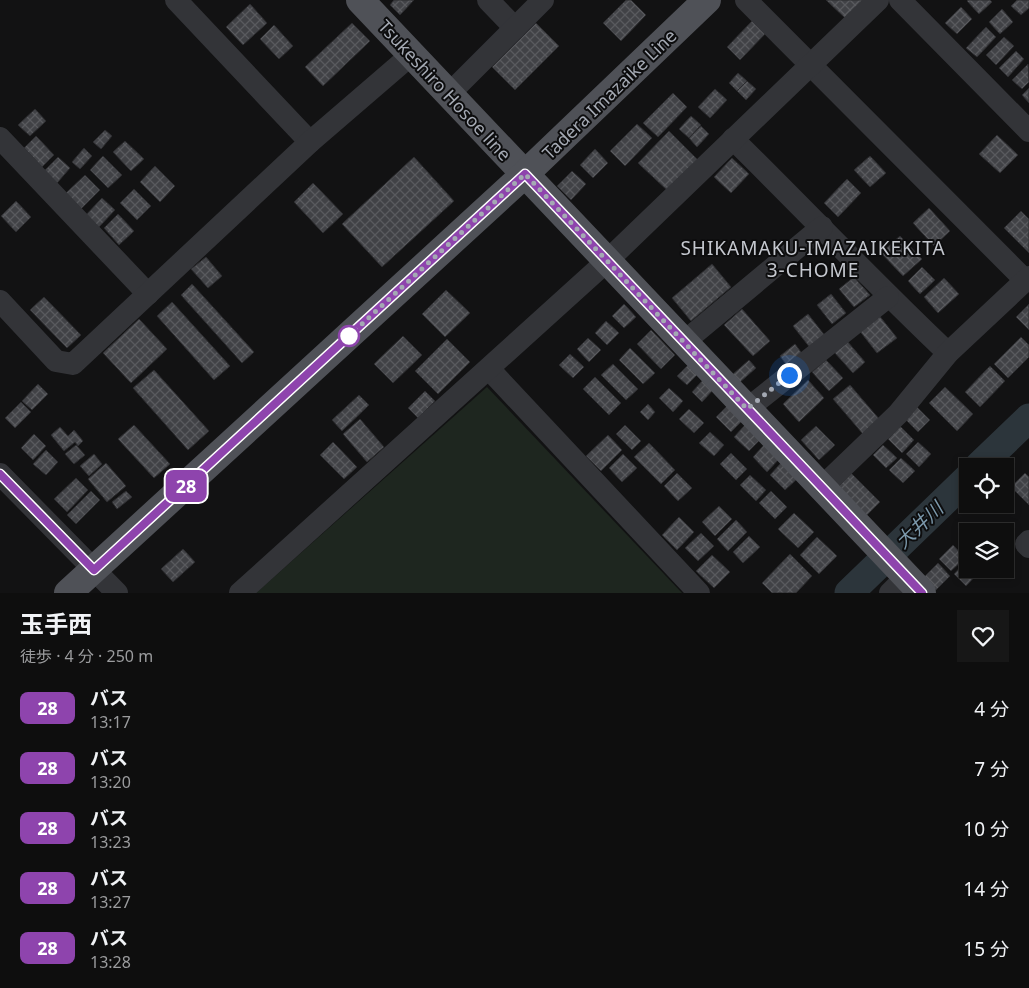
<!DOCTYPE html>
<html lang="ja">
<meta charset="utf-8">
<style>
body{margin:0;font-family:"Noto Sans","Noto Sans JP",sans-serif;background:#171717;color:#f1f3f6;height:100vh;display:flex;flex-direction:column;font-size:19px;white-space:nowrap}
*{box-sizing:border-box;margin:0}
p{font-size:16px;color:#9b9c9e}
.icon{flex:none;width:28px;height:28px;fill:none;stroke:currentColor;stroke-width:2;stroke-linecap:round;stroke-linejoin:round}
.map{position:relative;height:593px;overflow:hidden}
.side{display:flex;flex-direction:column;background:#0e0e0e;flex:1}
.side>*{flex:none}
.badge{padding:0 10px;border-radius:8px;font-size:18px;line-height:32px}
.fabs{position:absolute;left:959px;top:458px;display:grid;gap:10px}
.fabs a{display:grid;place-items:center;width:55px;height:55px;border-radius:0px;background:#0e0e0e;box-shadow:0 2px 8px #0003,0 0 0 1px #2e2e2e;font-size:25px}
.you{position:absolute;width:25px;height:25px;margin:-12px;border:4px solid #fff;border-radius:50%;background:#1a73e8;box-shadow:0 0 0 8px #1a73e833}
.map>.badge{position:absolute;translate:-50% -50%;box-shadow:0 0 0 2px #fff}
.round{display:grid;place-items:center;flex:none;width:52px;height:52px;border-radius:0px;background:#171717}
.summary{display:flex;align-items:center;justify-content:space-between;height:85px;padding:0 20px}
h1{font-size:24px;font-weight:700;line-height:38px}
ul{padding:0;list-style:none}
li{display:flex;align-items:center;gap:15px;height:60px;padding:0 20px}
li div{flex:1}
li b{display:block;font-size:19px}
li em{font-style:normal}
li .badge{min-width:55px;font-weight:700;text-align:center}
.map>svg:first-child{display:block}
.pitch{fill:#1e261f}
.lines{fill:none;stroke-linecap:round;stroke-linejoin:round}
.river{stroke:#2c353b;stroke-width:29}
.building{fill:url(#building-cross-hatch);stroke:#2c2c2f}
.minor{stroke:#333438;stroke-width:22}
.major{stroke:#4f5157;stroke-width:28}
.line-casing{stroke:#fff;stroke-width:11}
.line{stroke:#8e44ad;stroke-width:8}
.walk{stroke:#a4a9b3;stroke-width:5;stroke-dasharray:0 9}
.stop-dot{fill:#fff;stroke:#8e44ad;stroke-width:2.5}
.labels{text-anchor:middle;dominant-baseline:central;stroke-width:4;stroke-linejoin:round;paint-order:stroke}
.street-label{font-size:18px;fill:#a4a9b3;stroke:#0d0d0e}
.neighbourhood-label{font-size:19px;letter-spacing:1px;fill:#c5c8cf;stroke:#0d0d0e}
.water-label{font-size:19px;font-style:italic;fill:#7c99ac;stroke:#0d0d0e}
</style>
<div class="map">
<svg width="1029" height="593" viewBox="0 0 1029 593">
<defs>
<pattern id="building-cross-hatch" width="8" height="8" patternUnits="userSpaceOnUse" patternTransform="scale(1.25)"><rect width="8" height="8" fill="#414246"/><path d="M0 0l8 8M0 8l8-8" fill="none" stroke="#595a5e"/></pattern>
</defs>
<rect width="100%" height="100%" fill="#121213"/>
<polygon class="pitch" points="487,387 682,593 256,593"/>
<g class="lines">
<g class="river">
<polyline points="979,466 1029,418"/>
<polyline points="849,593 968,478"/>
</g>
</g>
<g class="building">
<polygon points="394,0 414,0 400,15 390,5"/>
<polygon points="626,0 631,0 646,15 621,41 603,23"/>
<polygon points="826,0 863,0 845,18"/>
<polygon points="968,0 990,0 992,2 979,14 967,1"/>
<polygon points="1017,0 1029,0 1029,8 1021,15 1011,6"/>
<polygon points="250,4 267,23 243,45 226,27"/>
<polygon points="961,7 972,19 957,34 945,23"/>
<polygon points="1002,9 1013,22 1000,34 989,22"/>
<polygon points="754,19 767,32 740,60 727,47"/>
<polygon points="352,23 370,41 323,86 305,67"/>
<polygon points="536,23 559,46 515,90 492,67"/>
<polygon points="274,25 293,46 279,59 260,39"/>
<polygon points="986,27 996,37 977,57 966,48"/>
<polygon points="1004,37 1014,46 996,65 986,55"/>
<polygon points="1016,51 1024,59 1008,77 999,68"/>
<polygon points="1028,64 1029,82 1022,89 1012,80"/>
<polygon points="738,73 747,81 737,91 729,83"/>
<polygon points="747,81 756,89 746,100 737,91"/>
<polygon points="1029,88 1029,103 1022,95"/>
<polygon points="715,89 727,100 710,118 698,107"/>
<polygon points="673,93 687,107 658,137 643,123"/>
<polygon points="35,109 46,121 30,136 18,125"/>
<polygon points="691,116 701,125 689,138 679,129"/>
<polygon points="637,124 652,138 625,166 610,151"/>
<polygon points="701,126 709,134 697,147 689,138"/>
<polygon points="105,130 112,136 101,149 93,142"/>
<polygon points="669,131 698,160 668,191 638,163"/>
<polygon points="997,135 1018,155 1000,173 979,154"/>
<polygon points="36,136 54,155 42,167 24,148"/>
<polygon points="125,141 144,159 131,171 113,152"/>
<polygon points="84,148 92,156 80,169 72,162"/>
<polygon points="595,149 608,163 593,178 580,165"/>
<polygon points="103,156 122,175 108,188 90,170"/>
<polygon points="870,156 886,173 870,187 854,170"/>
<polygon points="58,157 70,168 57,183 44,171"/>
<polygon points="414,157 454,201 382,267 342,224"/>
<polygon points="732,158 749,174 731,193 714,177"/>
<polygon points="155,166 175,186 160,202 140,182"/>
<polygon points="572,171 586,184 571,200 557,186"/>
<polygon points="85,175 100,190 80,210 65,194"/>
<polygon points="847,179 861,193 838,217 824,203"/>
<polygon points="313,183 343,214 323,233 294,202"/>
<polygon points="134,189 151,206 137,220 120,203"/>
<polygon points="102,198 115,210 98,228 85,216"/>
<polygon points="16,201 31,217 16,232 1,216"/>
<polygon points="929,208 950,231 934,246 913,223"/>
<polygon points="1021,211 1029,219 1029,253 1004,228"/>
<polygon points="118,214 134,231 119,245 104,228"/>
<polygon points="900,236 922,259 903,276 881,253"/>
<polygon points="206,257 222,276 208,288 191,269"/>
<polygon points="712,264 731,287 691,321 672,298"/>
<polygon points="922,267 935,280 920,294 908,281"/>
<polygon points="854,277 870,295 854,307 839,289"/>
<polygon points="944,278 959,294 938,313 924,297"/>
<polygon points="192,284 254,352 242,363 181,295"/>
<polygon points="446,290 470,313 445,337 422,314"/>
<polygon points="831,294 846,313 832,324 817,305"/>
<polygon points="44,297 81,335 67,348 30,310"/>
<polygon points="172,302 230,366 214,380 157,316"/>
<polygon points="624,304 636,317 624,328 612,316"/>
<polygon points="1029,304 1029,330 1016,317"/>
<polygon points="742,309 770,341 753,356 724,325"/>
<polygon points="808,314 826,337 811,349 793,326"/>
<polygon points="878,314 897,338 877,353 859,330"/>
<polygon points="139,319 167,349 131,383 103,353"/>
<polygon points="606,321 619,333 607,345 595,333"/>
<polygon points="651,330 675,355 661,369 637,344"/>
<polygon points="403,336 422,355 393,383 374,364"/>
<polygon points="1021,337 1029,345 1029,357 1008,378 994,364"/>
<polygon points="588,338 601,350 589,362 577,349"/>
<polygon points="447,339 470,362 438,394 415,371"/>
<polygon points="847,341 865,362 853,373 834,352"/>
<polygon points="795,344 803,355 788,367 780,356"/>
<polygon points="630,348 655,373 643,384 619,360"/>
<polygon points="570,354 584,367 573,378 559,365"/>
<polygon points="749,360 756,368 739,383 732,375"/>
<polygon points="826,360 843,378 829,391 812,372"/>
<polygon points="690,363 700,372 687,385 677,376"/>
<polygon points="613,364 638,389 626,400 601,375"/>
<polygon points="990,366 1005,381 980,407 965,392"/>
<polygon points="154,370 209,431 188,450 133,388"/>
<polygon points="595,377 621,403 609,415 583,389"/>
<polygon points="703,380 713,390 702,402 692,392"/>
<polygon points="808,380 824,398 799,422 783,404"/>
<polygon points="38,384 48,394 32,410 22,401"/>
<polygon points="850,385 880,420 863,434 833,399"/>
<polygon points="945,387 973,414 957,431 929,403"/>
<polygon points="669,388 683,401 673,412 659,398"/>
<polygon points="425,391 435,401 418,418 408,408"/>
<polygon points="359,395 369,405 342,431 332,420"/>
<polygon points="21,402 31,412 15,428 5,418"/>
<polygon points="648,404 655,412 648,420 640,412"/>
<polygon points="915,405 930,420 918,432 903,417"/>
<polygon points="727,406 742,421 731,432 716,417"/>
<polygon points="689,409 704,423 694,433 679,419"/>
<polygon points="360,419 384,447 367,462 343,434"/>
<polygon points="134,425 170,464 154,478 118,439"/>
<polygon points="625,425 641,441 632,450 616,434"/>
<polygon points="745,425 760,440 749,451 734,437"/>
<polygon points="816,426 835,445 819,460 801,440"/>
<polygon points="900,426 914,440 902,453 888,439"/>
<polygon points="60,427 68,436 74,430 83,441 78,446 75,442 64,451 51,435"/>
<polygon points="710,432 724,445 714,456 699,443"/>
<polygon points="34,434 46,446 33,460 21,448"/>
<polygon points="608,435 622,450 601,471 586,456"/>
<polygon points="333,442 357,467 344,479 320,455"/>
<polygon points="918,442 931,454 919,467 906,454"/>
<polygon points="649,443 675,470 661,484 634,457"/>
<polygon points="76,445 85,455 74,464 65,454"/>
<polygon points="764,445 779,459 767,472 753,457"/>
<polygon points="883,445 897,458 886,468 873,455"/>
<polygon points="46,450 58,462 46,475 33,464"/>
<polygon points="731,453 747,469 736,480 720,464"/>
<polygon points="94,454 102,464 89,476 80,466"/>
<polygon points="623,454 637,468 622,482 609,468"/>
<polygon points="901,458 915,471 903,483 889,470"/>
<polygon points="106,463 126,486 107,502 88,479"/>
<polygon points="781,463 797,479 785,490 770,475"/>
<polygon points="677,473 692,488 678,501 664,486"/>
<polygon points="851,473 880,502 867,515 838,487"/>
<polygon points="1025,473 1029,477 1029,505 1011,487"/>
<polygon points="750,475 766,490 756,501 740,485"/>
<polygon points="76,478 88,490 67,512 54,499"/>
<polygon points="91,491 100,500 76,524 67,515"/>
<polygon points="126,491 132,497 117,509 112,502"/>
<polygon points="771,491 787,507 775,519 759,503"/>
<polygon points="719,506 732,519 715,536 702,522"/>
<polygon points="794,513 814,532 798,548 778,529"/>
<polygon points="679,517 694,532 677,550 662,535"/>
<polygon points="736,520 747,532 728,551 717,539"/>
<polygon points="701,533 714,546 698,561 685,548"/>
<polygon points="749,536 760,547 743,563 733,552"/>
<polygon points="817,537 837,556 819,574 800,555"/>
<polygon points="953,545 965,558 951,571 939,559"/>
<polygon points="183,549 195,562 173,582 161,569"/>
<polygon points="790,554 812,576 796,593 772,593 762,583"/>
<polygon points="712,555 730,572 714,588 696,571"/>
<polygon points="967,560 968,569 976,569 979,572 966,586 954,574"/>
<polygon points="938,563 950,576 936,590 923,578"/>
</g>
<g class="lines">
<g class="minor">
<polyline points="176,0 310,142"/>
<polyline points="488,0 515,28"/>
<polyline points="746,0 1025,280"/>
<polyline points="900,0 1029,131"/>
<polyline points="449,94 543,0"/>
<polyline points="0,138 148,294"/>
<path d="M733,139C805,210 875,284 948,353"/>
<polyline points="0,301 56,361 73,364 310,142 411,55"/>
<polyline points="684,342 822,227"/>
<polyline points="489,369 699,593"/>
<polyline points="747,409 888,297"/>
<polyline points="0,474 117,593"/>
<polyline points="821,488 898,414 948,353 1029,277"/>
<polyline points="1029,541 1026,544 1029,547"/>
<polyline points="240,593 607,261 878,0"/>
<polyline points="890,593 906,577"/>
</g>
<g class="major">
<polyline points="360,0 922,593"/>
<polyline points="68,593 525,174 707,0"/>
</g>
</g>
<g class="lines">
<g class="line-casing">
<polyline id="line" points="0,474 94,570 525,174 922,593"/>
</g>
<use href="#line" class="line"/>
<polyline class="walk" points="349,336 525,174 747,409 789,375"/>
</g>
<circle class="stop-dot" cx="349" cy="336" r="10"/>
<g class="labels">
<g class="street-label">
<text transform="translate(445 90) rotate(47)">Tsukeshiro Hosoe line</text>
<text transform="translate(609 94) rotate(-44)">Tadera Imazaike Line</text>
</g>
<g class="neighbourhood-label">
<text x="813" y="248">SHIKAMAKU-IMAZAIKEKITA<tspan x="813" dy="22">3-CHOME</tspan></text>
</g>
<g class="water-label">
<text transform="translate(919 525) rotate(-44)">大井川</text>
</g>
</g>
</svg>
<div class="fabs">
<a><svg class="icon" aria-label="locate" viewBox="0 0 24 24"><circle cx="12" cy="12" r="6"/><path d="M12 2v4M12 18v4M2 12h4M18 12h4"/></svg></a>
<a><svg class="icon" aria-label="layers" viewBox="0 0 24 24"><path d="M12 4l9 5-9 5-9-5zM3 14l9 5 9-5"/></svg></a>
</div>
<div class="you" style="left:789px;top:375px"></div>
<b class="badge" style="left:186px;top:486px;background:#8e44ad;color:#fff">28</b>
</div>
<section class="side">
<div class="summary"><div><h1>玉手西</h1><p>徒歩 · 4 分 · 250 m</p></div><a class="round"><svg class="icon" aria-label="heart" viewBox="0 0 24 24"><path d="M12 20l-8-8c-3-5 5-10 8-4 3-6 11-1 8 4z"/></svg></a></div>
<ul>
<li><span class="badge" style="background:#8e44ad;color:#fff">28</span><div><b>バス</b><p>13:17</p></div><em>4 分</em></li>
<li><span class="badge" style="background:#8e44ad;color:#fff">28</span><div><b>バス</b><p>13:20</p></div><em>7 分</em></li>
<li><span class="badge" style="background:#8e44ad;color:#fff">28</span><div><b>バス</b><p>13:23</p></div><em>10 分</em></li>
<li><span class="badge" style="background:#8e44ad;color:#fff">28</span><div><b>バス</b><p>13:27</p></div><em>14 分</em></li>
<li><span class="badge" style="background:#8e44ad;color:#fff">28</span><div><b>バス</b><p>13:28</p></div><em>15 分</em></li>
</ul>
</section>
